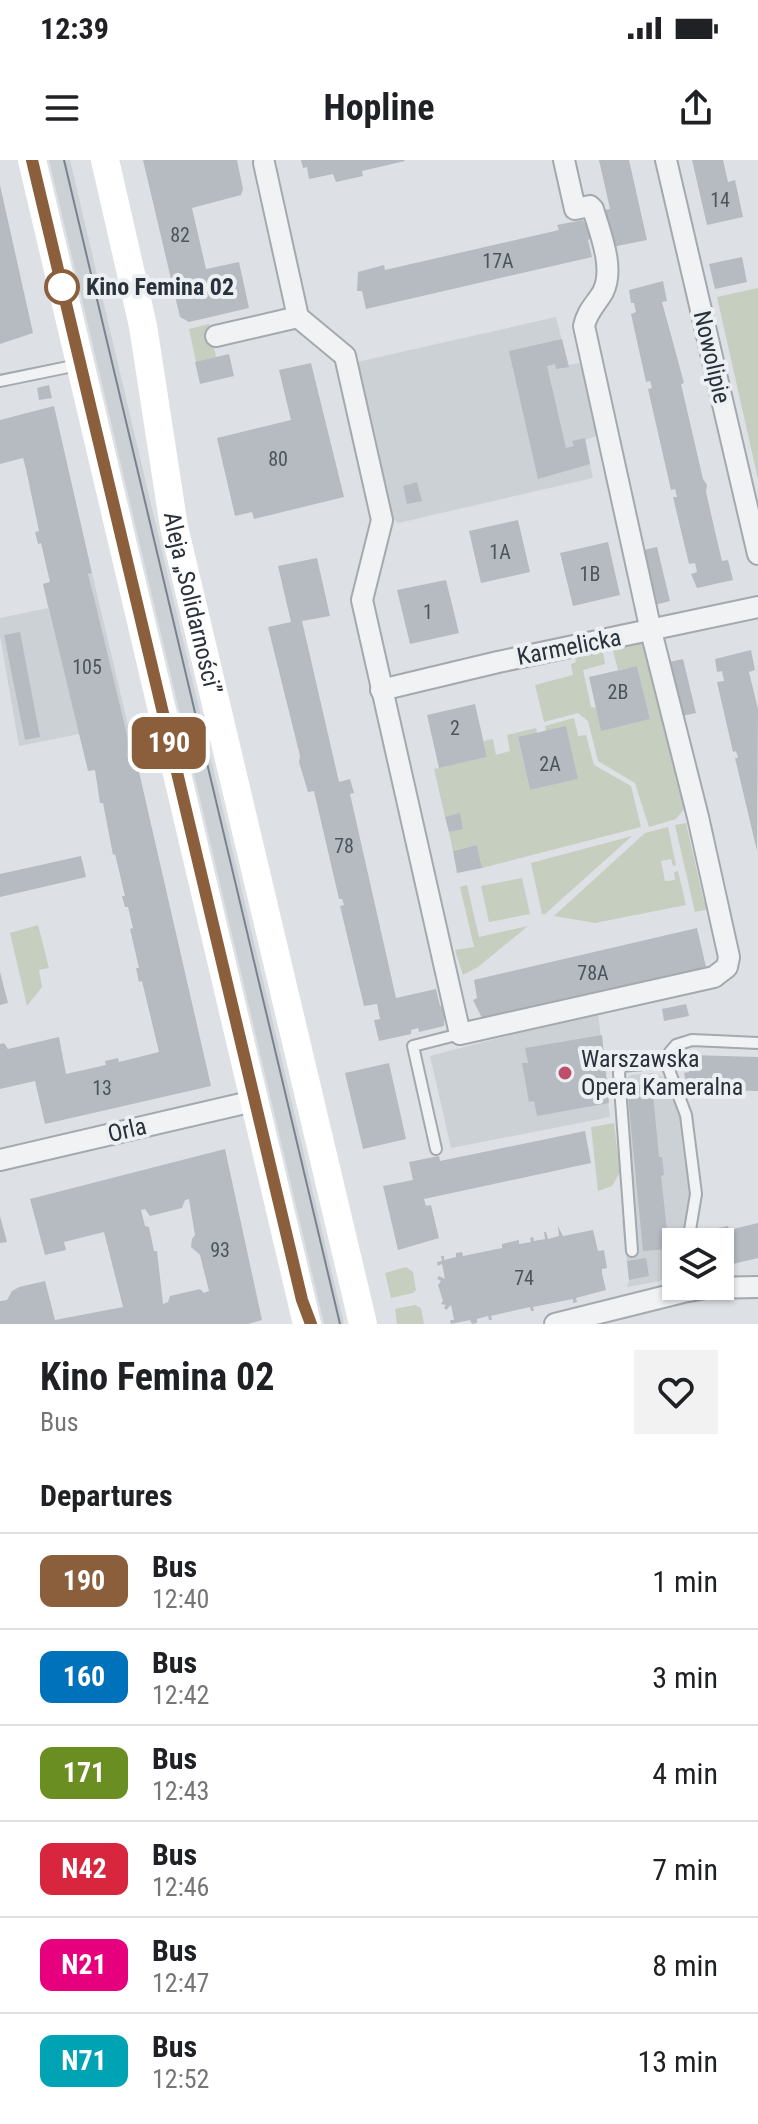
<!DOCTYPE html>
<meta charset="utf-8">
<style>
body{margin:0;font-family:"Roboto Condensed",sans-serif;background:#f2f2f2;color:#202124;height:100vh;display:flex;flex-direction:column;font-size:30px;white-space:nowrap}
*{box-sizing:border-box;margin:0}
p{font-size:26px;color:#757577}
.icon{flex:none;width:44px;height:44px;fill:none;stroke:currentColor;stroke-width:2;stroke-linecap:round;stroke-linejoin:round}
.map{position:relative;height:1164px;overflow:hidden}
.panel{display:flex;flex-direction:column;background:#fff;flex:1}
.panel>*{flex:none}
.badge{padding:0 16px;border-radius:12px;font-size:28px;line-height:52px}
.controls{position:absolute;left:662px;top:1068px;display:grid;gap:16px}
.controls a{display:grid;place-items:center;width:72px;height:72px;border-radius:0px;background:#fff;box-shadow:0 2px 6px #0004;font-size:40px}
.map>.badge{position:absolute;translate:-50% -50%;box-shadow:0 0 0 4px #fff}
h2{padding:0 40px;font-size:30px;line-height:72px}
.round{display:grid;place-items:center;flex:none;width:84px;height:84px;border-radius:0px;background:#f2f2f2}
.overview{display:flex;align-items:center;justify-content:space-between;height:136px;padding:0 40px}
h1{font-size:38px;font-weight:700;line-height:60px}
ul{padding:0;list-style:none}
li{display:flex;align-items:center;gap:24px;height:96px;padding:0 40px;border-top:2px solid #e0e0e0}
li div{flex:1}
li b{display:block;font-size:30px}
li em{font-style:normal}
li .badge{min-width:88px;font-weight:700;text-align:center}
.status{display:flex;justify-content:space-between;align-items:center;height:56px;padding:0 40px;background:#fff;direction:ltr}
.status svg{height:22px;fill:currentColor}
header{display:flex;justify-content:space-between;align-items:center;height:104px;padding:0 40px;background:#fff;font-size:36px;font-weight:700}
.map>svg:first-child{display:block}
.built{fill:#ccd1d6}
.green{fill:#c5cebf}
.building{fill:#b5bbc1;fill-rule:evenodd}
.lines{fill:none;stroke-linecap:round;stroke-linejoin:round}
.service-casing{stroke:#a3a9ae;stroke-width:14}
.minor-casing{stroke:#a3a9ae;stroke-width:24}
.service{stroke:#f0f2f4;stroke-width:10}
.minor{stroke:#f0f2f4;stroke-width:20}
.secondary{stroke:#fff;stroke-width:28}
.tram{stroke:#79828d;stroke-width:2}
.line-casing{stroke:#fff;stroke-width:18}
.line{stroke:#8b5e3c;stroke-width:12}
.stop-dot{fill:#fff;stroke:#8b5e3c;stroke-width:4}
.poi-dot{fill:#be4f6a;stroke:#ecf0f3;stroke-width:3}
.labels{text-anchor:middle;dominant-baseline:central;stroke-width:8;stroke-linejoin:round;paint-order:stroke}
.number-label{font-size:20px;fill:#4c545c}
.stop-label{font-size:24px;font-weight:bold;fill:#29313a;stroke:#ecf0f3;text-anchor:start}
.street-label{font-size:24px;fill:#29313a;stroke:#ecf0f3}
.poi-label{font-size:24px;fill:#29313a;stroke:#ecf0f3;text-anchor:start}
</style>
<div class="status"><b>12:39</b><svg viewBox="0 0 49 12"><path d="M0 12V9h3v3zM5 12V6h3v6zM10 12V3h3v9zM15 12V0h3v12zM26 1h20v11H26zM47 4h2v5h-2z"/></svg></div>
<header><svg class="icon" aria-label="menu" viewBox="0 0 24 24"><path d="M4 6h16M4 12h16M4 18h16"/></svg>Hopline<svg class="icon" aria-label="share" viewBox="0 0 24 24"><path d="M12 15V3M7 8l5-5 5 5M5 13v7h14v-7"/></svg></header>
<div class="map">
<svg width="758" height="1164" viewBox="0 0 758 1164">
<rect width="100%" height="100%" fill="#dde1e5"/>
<g class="built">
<polygon points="49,0 70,0 344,1164 324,1164"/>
<polygon points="556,157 568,205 580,203 597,276 585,280 593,318 398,363 392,357 357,202"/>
<polygon points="92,413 136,599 107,606 79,574 19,586 0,476 0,458 48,448 43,424"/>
<polygon points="598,852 610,957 451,988 430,896"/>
<polygon points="653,913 665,918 676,939 683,966 690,1043 683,1082 676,1082 676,1109 660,1121 627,1127 629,1120 622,1060 636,1058 622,926 624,921 631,915"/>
</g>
<g class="green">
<polygon points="758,128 758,319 717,137"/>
<polygon points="209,164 216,197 196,202 189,169"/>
<polygon points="644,480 688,644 676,659 649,667 635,623 598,601 588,561 578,553 544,562 535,525 573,515 571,504 576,502 574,495 602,488 605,504 583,510 591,547 596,548 601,570 650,559 637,506 618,510 612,487"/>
<polygon points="574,558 578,576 586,575 594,605 631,626 641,667 482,708 477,685 453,691 449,672 463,668 459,654 445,657 434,609 487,597 484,581 493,579 496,595 510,591 507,575 536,568 537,573 518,578 530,630 578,619 566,567 546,571 545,566"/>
<polygon points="686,663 704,742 707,742 709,749 695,752 675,665"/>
<polygon points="668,667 676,705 673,706 671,699 661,701 665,721 675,720 674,712 678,711 686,745 595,763 554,756 645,673"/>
<polygon points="632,676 545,754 542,754 531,703"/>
<polygon points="522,718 530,754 489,762 481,726"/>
<polygon points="467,725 479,777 528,766 478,807 463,815 455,790 474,787 460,727"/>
<polygon points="38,765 49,808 39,810 42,827 27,846 10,773"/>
<polygon points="614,963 620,1012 612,1026 598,1031 591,967"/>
<polygon points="406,1107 413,1112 416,1130 413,1133 391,1138 385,1113"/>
<polygon points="415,1145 421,1148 424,1164 397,1164 395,1149"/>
</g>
<g class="building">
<polygon points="143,0 237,0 243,29 241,35 192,48 206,109 239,102 249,148 189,162 180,157"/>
<polygon points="301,0 404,0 405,1 362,11 363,16 336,22 333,14 309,19 307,7 303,8"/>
<polygon points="599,0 629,0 647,80 612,87 604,50 610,49"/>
<polygon points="692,0 723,0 728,22 735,20 743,57 707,65"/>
<polygon points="0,25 33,173 0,184"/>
<polygon points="583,60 593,77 588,80 592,97 366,149 362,131 357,131 358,112 384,105 385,110 559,70 557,65"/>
<polygon points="742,97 747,122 715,129 709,104"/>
<polygon points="663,121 667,141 662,142 684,223 681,224 703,319 707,325 706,332 717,380 722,401 728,400 733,420 697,428 691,414 697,412 695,403 689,404 673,337 677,337 675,329 671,330 648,229 652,228 650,221 646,222 631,154 636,152 634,143 631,143 629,130"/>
<polygon points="562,179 569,207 556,209 555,204 547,206 566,288 574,286 572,281 585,278 590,304 538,319 509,191"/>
<polygon points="229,194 234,216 200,224 195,202"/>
<polygon points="311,203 344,337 254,359 252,352 235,356 217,278 291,260 279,210"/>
<polygon points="49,225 52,238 39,240 37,228"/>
<polygon points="54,246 92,413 88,414 94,438 133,600 136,599 137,603 211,926 45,964 35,921 0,929 0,884 4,883 8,889 59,877 66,914 106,905 105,901 118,898 119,902 159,892 142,821 139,822 136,808 139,808 130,769 133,768 128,747 125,747 122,736 125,736 115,694 113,695 103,643 100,643 95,610 88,611 43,424 50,422 41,383 38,384 35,372 39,371 26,309 23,298 0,304 0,260"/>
<polygon points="417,322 422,341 407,344 403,326"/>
<polygon points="518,360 530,412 481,423 469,371"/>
<polygon points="608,382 620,435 573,446 560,393"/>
<polygon points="657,387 670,441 655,445 643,390"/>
<polygon points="317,398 330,456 302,461 339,622 350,619 354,633 350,634 396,838 436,829 440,846 445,847 444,866 419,872 418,868 411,870 411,874 379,881 374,860 380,859 377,844 364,846 340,746 344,745 342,739 339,739 314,631 308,632 299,602 300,596 268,467 291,462 278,406"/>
<polygon points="446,420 459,473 410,484 397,430"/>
<polygon points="20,472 40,577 25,580 4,475"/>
<polygon points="751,490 755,510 749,512 758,549 757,691 735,598 738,598 736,591 733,592 717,522 724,521 722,511 717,512 715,499"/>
<polygon points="683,499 696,553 682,556 669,502"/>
<polygon points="637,506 650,559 601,571 589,517"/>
<polygon points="475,544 487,597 439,608 427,555"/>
<polygon points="566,566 578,619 530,630 518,577"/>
<polygon points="460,653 463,669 449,672 445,657"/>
<polygon points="477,685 482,708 457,713 453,691"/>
<polygon points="81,696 86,717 0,737 0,714"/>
<polygon points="697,768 706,807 482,858 473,840 477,838 474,820"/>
<polygon points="0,812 8,843 0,845"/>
<polygon points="686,844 689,856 664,861 662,849"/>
<polygon points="602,875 609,943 537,956 534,941 529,942 522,903 528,903 525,888"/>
<polygon points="690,895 758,897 758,931 716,930 716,934 689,933 684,913 689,912"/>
<polygon points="389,903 406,979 363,989 345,913"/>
<polygon points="652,924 659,997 662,997 664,1015 661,1016 669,1089 643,1091 627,926"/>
<polygon points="585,971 591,1003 424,1039 426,1046 431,1045 439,1078 398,1090 383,1026 413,1020 409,1002 439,996 440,1001"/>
<path d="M225,989L262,1160L248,1164H0V1141L7,1140L12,1131L19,1127L45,1121L55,1160L123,1147L104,1072L64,1082L66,1090L45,1095L30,1039ZM189,1039L195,1075L192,1079L191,1087L200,1095L209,1131L204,1133L200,1129L170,1136L168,1142L163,1144L157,1091H154L149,1067L145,1066L141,1050L145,1049L150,1056L182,1048L185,1040Z"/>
<polygon points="0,1056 7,1082 0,1083"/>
<polygon points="758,1063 758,1098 720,1107 720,1082 701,1082 702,1071 728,1066 729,1070"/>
<polygon points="558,1066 563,1076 593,1070 598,1091 604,1090 607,1108 602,1109 602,1113 606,1130 576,1138 577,1142 573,1143 573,1139 533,1147 534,1151 531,1151 530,1147 491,1156 492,1160 489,1160 488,1156 477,1159 477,1163 472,1164 470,1160 451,1164 450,1160 454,1160 451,1145 446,1150 444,1148 446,1145 441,1144 443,1141 438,1125 441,1121 437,1119 439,1116 445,1119 442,1104 438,1106 437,1102 442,1101 441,1096 444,1096 444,1100 456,1097 456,1093 462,1092 463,1096 502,1088 502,1084 519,1080 519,1084 531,1082 530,1078 533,1077 534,1081 545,1079 544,1072 546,1072 548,1079 559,1076"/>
<polygon points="646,1098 649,1116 629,1120 627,1101"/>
</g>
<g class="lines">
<g class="service-casing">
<g id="service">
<polyline points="0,221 78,205"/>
<polyline points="436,989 413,886 460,874"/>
<polyline points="688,1082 696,1034 686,955 666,902 670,892 676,885 692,880 758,883"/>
<polyline points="632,1091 619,913 621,906 666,902"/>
</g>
</g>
<g class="minor-casing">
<g id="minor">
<polyline points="666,0 758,394"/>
<path d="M264,3L298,157L345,196L382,360L362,440L460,874L714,817L727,807L729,797L698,657L651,471L584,166C587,151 596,144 603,132C615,108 600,73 593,49L590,46L575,49L564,0"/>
<polyline points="216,176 298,157"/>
<polyline points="381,530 498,502 758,447"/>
<polyline points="0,1000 254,941"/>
<polyline points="555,1164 683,1132 706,1128 758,1127"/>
</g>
</g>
<use href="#service" class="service"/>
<use href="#minor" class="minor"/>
<g class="secondary">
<polyline points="32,0 307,1164"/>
<path id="s1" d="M105,0L143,166L174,367L363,1164"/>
</g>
<polyline class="tram" points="64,0 340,1164"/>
</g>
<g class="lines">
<g class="line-casing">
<polyline id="line" points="32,0 302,1140 311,1164"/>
</g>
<use href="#line" class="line"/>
</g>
<circle class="stop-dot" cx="62" cy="127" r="16"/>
<circle class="poi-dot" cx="565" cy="913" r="8"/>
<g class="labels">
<g class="number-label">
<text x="720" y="40">14</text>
<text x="180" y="75">82</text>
<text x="498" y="101">17A</text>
<text x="278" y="299">80</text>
<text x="500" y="392">1A</text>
<text x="590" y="414">1B</text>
<text x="428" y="452">1</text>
<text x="87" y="507">105</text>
<text x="618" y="532">2B</text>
<text x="455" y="568">2</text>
<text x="550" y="604">2A</text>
<text x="344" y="686">78</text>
<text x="593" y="813">78A</text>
<text x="102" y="928">13</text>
<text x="220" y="1090">93</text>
<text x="524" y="1118">74</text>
</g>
<g class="stop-label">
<text x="86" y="127">Kino Femina 02</text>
</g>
<g class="street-label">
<text transform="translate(712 197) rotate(77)">Nowolipie</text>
<text stroke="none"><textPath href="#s1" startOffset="452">Aleja „Solidarności”</textPath></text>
<text transform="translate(569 487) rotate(-11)">Karmelicka</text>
<text transform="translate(127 970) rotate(-13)">Orla</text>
</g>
<g class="poi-label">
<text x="581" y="899">Warszawska<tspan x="581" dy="28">Opera Kameralna</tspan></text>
</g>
</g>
</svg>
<div class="controls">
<a><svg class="icon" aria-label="layers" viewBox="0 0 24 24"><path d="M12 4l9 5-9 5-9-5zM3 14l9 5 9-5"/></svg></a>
</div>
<b class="badge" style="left:169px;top:583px;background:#8b5e3c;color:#fff">190</b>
</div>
<section class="panel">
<div class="overview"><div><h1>Kino Femina 02</h1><p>Bus</p></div><a class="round"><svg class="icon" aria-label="heart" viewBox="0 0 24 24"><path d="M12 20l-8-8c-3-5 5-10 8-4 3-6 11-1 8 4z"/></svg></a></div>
<h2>Departures</h2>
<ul>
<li><span class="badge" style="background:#8b5e3c;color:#fff">190</span><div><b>Bus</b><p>12:40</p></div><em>1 min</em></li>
<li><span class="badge" style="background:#0072bc;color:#fff">160</span><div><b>Bus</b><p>12:42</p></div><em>3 min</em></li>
<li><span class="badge" style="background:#6b8e23;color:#fff">171</span><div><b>Bus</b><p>12:43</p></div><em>4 min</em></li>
<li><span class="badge" style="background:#d7263d;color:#fff">N42</span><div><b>Bus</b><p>12:46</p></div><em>7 min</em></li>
<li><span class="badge" style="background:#e6007e;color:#fff">N21</span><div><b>Bus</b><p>12:47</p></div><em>8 min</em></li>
<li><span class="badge" style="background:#00a3b4;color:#fff">N71</span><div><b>Bus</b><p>12:52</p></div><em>13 min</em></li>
</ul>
</section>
